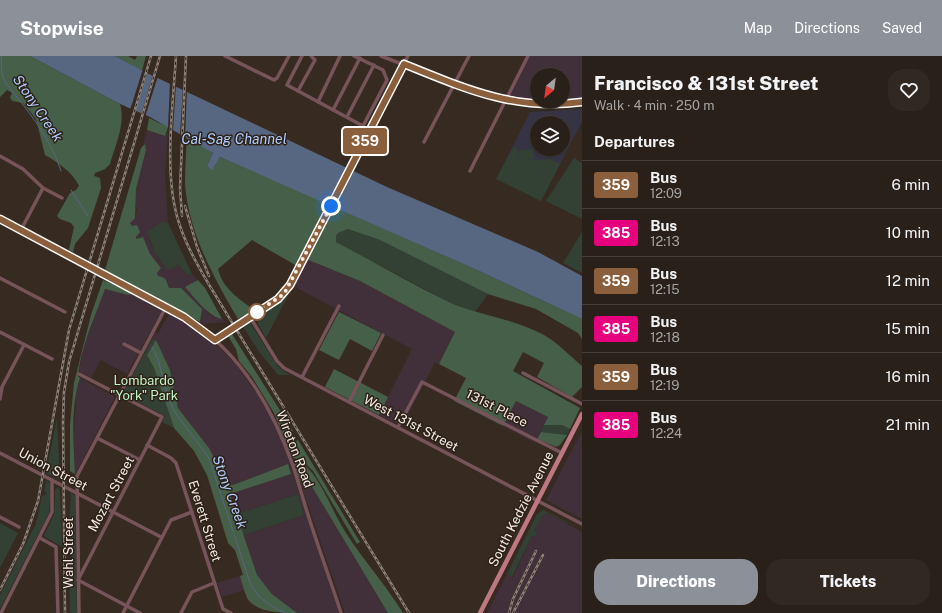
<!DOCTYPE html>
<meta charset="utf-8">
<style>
body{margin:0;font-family:"Public Sans",sans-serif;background:#312822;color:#f1f3f6;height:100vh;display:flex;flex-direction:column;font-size:15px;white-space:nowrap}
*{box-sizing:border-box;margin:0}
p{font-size:13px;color:#a5a3a2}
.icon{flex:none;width:22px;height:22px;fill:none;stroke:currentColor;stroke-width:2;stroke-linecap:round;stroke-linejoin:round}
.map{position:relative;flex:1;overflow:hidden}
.drawer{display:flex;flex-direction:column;background:#292019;width:360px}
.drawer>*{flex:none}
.badge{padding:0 8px;border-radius:3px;font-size:14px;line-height:26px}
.needle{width:26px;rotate:209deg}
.buttons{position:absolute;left:530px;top:12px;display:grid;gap:8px}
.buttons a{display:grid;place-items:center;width:40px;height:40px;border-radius:50%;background:#292019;box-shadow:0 1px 3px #0004,0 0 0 1px #453e38;font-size:20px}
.you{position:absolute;width:20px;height:20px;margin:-10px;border:3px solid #fff;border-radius:50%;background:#1a73e8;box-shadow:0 0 0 6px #1a73e833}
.map>.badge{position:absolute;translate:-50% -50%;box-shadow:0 0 0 2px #fff}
h2{padding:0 12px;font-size:15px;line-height:36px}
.round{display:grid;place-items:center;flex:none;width:42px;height:42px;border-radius:16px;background:#312822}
.overview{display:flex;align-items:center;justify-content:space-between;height:68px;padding:0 12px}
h1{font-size:19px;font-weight:800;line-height:30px}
.cta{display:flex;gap:8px;margin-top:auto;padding:8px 12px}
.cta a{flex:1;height:46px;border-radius:16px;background:#8c9099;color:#fff;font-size:16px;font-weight:800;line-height:46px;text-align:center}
.cta a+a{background:#312822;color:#f1f3f6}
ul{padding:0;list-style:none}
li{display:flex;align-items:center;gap:12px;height:48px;padding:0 12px;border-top:1px solid #453e38}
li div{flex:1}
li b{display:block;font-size:15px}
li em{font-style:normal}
li .badge{min-width:44px;font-weight:700;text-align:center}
header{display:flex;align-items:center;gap:24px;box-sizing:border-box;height:56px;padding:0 20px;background:#8c9099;color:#fff}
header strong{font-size:19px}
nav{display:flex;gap:22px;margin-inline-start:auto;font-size:14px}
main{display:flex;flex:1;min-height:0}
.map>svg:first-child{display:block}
.industrial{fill:#412f39}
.education{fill:#363344;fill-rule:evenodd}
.green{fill:#324134}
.forest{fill:#465f49}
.water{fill:#576782}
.pier{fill:#372b21}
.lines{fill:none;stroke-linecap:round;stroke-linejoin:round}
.stream{stroke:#576782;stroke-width:1}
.minor{stroke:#775459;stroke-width:3.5}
.major{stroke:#bf7782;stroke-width:4.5}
.rail-casing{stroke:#8d827a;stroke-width:2.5}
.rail{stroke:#2d2118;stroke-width:1;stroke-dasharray:3;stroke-linecap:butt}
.line-casing{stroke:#fff;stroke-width:9}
.line{stroke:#8b5e3c;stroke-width:6}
.walk{stroke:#f5ece6;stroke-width:4;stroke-dasharray:0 7.2}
.stop-dot{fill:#fff;stroke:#8b5e3c;stroke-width:2}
.labels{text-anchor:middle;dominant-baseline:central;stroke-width:3;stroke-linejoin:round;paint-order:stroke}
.park-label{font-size:13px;fill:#c2f3c7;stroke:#2d2118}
.street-label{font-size:13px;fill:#f5ece6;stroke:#2d2118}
.water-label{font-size:14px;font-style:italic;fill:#aeccfd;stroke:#2d2118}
</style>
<header>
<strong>Stopwise</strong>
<nav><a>Map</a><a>Directions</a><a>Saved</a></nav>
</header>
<main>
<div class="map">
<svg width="582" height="557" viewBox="0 0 582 557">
<rect width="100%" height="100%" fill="#372b21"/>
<g class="industrial">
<polygon points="530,0 582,0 582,42 563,44 563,19 537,19 537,45 553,45 535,46 509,41"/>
<polygon points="147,74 163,80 168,76 165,119 168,167 164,165 149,185 159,203 170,214 178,209 188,220 192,218 198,224 195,225 198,244 208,257 217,262 221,263 221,261 226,266 205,268 206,270 200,266 201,262 199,249 191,243 169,232 167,225 158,220 157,217 161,212 149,198 145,185 137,183 130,167 135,162 137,155 135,144 136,133 146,94 145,88 143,89"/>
<polygon points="306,203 360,225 455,276 439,308 435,306 402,370 379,359 412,293 293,230"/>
<polygon points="105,233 128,239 132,237 158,250 161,256 127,318 101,304 91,322 79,315 84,290"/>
<polygon points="172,257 204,279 221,293 237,310 263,347 282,384 339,557 297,557 272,538 257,519 244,479 304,459 298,438 237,458 230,438 291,418 288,408 233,429 228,428 225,424 209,392 178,352 170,314 157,287 152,283 155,276 158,278 168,259 170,259"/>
<polygon points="80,322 115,341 75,419 74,382 76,335"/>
<polygon points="516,345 548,361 535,387 503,370"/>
<polygon points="582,375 582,463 546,444"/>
<polygon points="308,424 350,491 388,557 345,557 300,426"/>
<polygon points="547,457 582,476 582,557 487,557 507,518 513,521 532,480 537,476 534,475 542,459"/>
<polygon points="240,520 245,534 222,541 217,527"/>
</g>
<path class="education" d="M582,53V66L541,145L496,123L530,56ZM537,67H563V93H537Z"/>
<g class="green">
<polygon points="514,90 518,93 519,105 519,94 533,93 534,103 521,105 550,103 560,108 541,145 496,123"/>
<polygon points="574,102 582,107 582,163 546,145"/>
<polygon points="164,165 168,167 192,218 188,220 178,209 170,214 167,213 155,197 147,176"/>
<polygon points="348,173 380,184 488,238 475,256 447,245 336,186 336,180 338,177"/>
<polygon points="582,176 582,217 563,207"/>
<polygon points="293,230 266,282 258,268 258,261 280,246"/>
<polygon points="250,267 275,306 279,312 290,319 278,319 260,297 243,271 245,270 243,268"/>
<polygon points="152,283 156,284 147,299 154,312 174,372 162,366 165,360 123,338"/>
<polygon points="57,362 60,424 46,417"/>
<polygon points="544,369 562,369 570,373 567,379 541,376"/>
<polygon points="47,424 51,429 49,457 0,553 0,539 36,468 42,440 47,438 44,434"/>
<polygon points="57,431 60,434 62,491 44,480 54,459 55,435"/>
<polygon points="71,436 75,440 77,557 70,557 69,503 72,502 72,495 68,495"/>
<polygon points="298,438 304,459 244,479 237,458"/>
<polygon points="543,454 567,466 569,468 547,457 543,459 534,475 537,476 535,481 532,480 512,521 507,518 537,458"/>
<polygon points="0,467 18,477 0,512"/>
</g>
<g class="forest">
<path d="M0,0H30L120,48C126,67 115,90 110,108L105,113L95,117L94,120L100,122L101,132L88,172L75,188L73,196L69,194L74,171L71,167L60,163L57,160L70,137L76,134L79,130C73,116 57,106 45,99L36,63L23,47L12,45L10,41L12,37L7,34L0,41Z"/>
<polygon points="115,0 128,0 135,4 137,0 146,0 142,15"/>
<polygon points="149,62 168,71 165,80 147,74"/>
<path d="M187,81L213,97L207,110L212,113L220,101L329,148L297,210L252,184L218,213C223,233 238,242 254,254L238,263C214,222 188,176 185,127C185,112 186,96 187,81Z"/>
<path d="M145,88L146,94L136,133L135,162L130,167L132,170L137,169L140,176L136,181V183L143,181L150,198L161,212L157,217L158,220C167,222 166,224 169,232H181L202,253L200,266L105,214L141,92Z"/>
<path d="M335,151L477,214L582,263V283L578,277L536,253L488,238L380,184L348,173L338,177L336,180V186C373,205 409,227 447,245C478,260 514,262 544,279C558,287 570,300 582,310V331L572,341L537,321L544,307L523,296L513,315L580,352L570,373L562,369H544L548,361L516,345L503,370L454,345L466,322L439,308L455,276L360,225L306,203Z"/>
<path d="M103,224L132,237L128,239L105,233C95,261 81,290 78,320L80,322C70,351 74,387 75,418L70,415V368L74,327L91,259Z"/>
<path d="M198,224L205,232L221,261V263C207,259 195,242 185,231Z"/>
<polygon points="339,256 381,277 372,295 350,283 339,304 319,294"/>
<polygon points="232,278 293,375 291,376 296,385 298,384 360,486 357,488 313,415 302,404 292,402 274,357 252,321 239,305 236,293 228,280"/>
<path d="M156,284L170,314L178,352L209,392L228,428L233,429L288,408L291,418L230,438L257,519L272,538L297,557C281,557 256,557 247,542C244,535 242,527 240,520L243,519L235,494L228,487L207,419L194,395L174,372L154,312L147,299Z"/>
<polygon points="334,313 388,341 379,359 325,331"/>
<polygon points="541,376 567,379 560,389 556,391 537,383"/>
<path d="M293,405C302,405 308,412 313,418C326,436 334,458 346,477C364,505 386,529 403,557H388L308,424L300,426Z"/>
</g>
<polygon class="water" points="30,0 115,0 145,16 387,131 538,196 582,220 582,263 477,214 220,101 212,114 207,110 213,97 150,61 120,48"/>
<g class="pier">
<polygon points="143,13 148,15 135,56 130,54"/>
<polygon points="153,18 158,20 145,61 141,59"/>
<polygon points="170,26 176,28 173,75 168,72"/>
<polygon points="183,31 187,33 185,82 180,79"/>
<polygon points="347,111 354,115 335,152 328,149"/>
</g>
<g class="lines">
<g class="stream">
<path d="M1,0L2,18L5,26C27,54 50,80 61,115"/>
<polyline points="71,134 88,160"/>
<path d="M152,291L158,303L167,336L174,355L209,402L250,527C260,545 268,548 285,557"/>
</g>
<g class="minor">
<polyline points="225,0 274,24 277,22 289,0"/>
<polyline points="302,0 287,29 363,70 387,24 383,14 354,0"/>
<path d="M381,0C451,26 505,56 582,46"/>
<polyline points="298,35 315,4 311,0"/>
<polyline points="318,46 340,0"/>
<polyline points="333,54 360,2"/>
<polyline points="347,61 374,9"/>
<polyline points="424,86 469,0"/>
<polyline points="0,100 23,113 43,132 62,142"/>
<polyline points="470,115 528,0"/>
<path d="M0,163L184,261C239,294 272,350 293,410C299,428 304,447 310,465C320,496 331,526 341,557"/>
<polyline points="21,174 43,132"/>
<polyline points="0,222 65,256"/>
<polyline points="250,261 277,305 284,312 582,468"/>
<polyline points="0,276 52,303"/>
<polyline points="215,284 278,243 290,229 408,0"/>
<polyline points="124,288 141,297"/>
<polyline points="523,317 582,348"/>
<polyline points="79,318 162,361 78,524 140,557"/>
<polyline points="302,321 339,250"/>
<polyline points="0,343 2,331 24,289"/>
<polyline points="349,346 383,279"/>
<polyline points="398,371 422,326 562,397"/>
<polyline points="97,382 140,404"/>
<polyline points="147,389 171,402 176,407 223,553 231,557"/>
<polyline points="0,397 161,481"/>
<polyline points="0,461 19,471"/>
<polyline points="40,482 56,491 58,557"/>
<polyline points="1,557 52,456 52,424"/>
<polyline points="79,557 77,420 166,251"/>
<polyline points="123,557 171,464 192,456"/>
<polyline points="181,557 192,536 214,527"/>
</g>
<polyline class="major" points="480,557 582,358"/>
<g class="rail-casing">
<g id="rail">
<path d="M176,0C173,51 163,118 179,167C186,189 197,208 208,227L409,557"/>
<polyline points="185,150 197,191 209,220"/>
<polyline points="182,160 180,132 186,0"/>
<polyline points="0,534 23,488 38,445 69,274 151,0"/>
<polyline points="65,557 63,365 64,336 69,306 160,0"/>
<polyline points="509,557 513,543 536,495"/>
<polyline points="513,557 543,499"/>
</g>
</g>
<use href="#rail" class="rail"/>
</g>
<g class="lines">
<g class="line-casing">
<path id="line" d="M0,163L184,261L215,284L278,243L290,229L404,8C466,33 514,55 582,46"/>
</g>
<use href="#line" class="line"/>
<polyline class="walk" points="257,256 284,238 331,150"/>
</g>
<circle class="stop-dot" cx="257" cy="256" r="8"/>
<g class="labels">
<g class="park-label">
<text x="144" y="324">Lombardo<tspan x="144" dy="15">"York" Park</tspan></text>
</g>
<g class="street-label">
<text transform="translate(497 352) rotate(27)">131st Place</text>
<text transform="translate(411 367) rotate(28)">West 131st Street</text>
<text transform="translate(295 393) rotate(69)">Wireton Road</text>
<text transform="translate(53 413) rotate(28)">Union Street</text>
<text transform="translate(111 438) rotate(-62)">Mozart Street</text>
<text transform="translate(521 453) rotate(-63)">South Kedzie Avenue</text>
<text transform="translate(205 465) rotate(73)">Everett Street</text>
<text transform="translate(68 497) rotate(-90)">Wahl Street</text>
</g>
<g class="water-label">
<text transform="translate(38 52) rotate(56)">Stony Creek</text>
<text x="234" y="83">Cal-Sag Channel</text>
<text transform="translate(230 436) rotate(70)">Stony Creek</text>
</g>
</g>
</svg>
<div class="buttons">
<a><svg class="needle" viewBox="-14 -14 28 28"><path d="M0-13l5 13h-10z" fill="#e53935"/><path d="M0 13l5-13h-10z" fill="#a5a3a2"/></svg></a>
<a><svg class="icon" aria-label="layers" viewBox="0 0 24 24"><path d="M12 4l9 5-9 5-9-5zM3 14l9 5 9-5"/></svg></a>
</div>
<div class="you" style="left:331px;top:150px"></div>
<b class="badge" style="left:365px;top:85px;background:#8b5e3c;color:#fff">359</b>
</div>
<section class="drawer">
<div class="overview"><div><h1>Francisco &amp; 131st Street</h1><p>Walk · 4 min · 250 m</p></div><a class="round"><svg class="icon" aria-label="heart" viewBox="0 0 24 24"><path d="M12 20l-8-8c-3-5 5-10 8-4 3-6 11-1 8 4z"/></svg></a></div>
<h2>Departures</h2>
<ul>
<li><span class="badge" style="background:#8b5e3c;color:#fff">359</span><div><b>Bus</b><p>12:09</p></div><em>6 min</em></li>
<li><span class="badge" style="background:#e6007e;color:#fff">385</span><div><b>Bus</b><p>12:13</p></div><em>10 min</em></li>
<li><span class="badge" style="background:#8b5e3c;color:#fff">359</span><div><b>Bus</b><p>12:15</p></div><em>12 min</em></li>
<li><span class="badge" style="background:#e6007e;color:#fff">385</span><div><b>Bus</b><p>12:18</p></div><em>15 min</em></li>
<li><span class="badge" style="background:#8b5e3c;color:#fff">359</span><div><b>Bus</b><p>12:19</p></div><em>16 min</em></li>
<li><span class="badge" style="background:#e6007e;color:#fff">385</span><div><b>Bus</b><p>12:24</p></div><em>21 min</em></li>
</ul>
<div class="cta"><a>Directions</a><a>Tickets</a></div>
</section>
</main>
